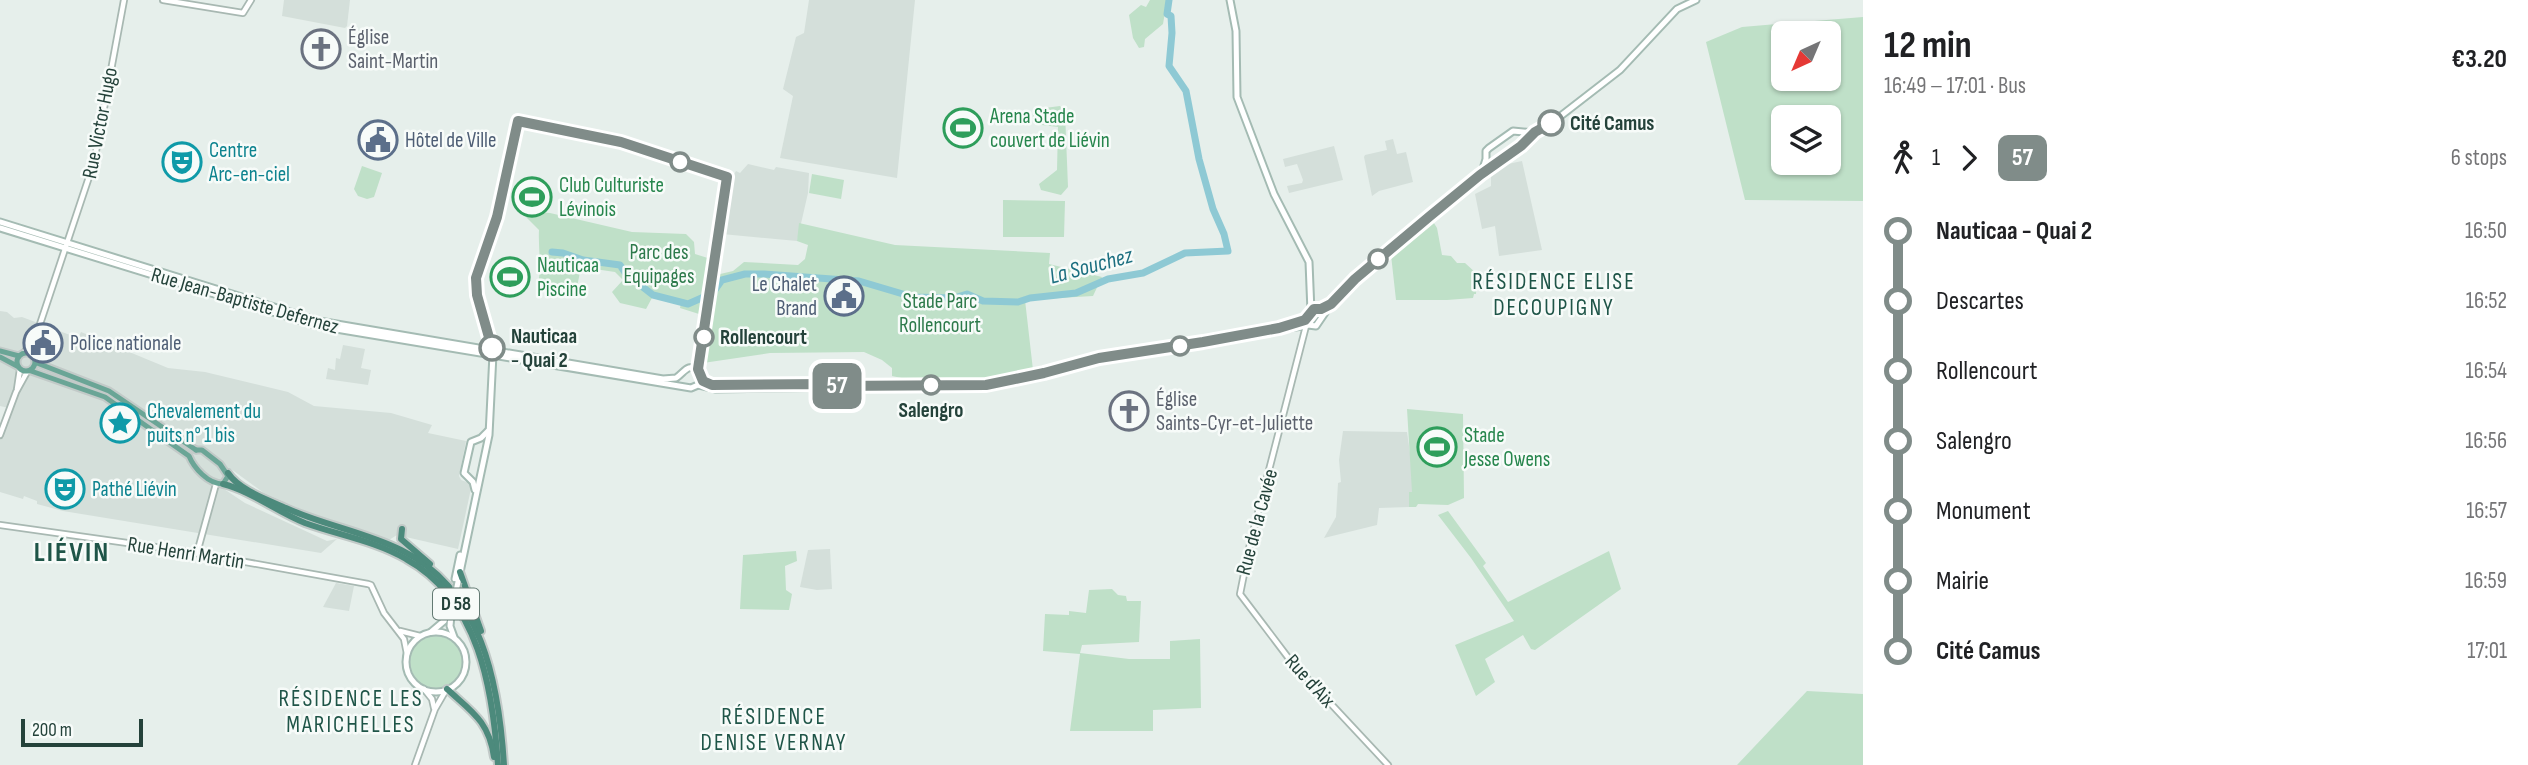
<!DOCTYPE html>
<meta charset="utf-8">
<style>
body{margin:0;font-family:"Sofia Sans Condensed",sans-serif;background:#f6f6f6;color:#202124;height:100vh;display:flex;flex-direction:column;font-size:26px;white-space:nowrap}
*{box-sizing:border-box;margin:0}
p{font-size:23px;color:#757577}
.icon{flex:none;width:38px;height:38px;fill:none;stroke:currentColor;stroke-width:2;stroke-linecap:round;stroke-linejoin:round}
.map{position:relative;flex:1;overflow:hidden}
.drawer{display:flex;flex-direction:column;background:#fff;width:665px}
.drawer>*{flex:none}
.badge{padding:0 14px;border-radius:10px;font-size:24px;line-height:46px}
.needle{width:46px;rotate:224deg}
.fabs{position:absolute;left:1771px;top:21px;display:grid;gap:14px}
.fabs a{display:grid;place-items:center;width:70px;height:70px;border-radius:10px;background:#fff;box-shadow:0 2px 5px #0004;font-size:35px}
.scale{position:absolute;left:21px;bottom:18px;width:122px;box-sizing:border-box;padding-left:7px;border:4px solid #24423a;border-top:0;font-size:19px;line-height:24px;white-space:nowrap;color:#24423a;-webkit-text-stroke:5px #f7fbf9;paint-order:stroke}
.map>.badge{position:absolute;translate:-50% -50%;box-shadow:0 0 0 4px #fff}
.legs{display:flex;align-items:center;gap:10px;height:77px;padding:0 21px;font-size:23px}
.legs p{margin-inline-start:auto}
.overview{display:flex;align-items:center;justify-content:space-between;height:119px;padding:0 21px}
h1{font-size:38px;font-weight:700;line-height:52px}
ul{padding:0 21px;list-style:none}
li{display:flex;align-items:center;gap:24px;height:70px;font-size:26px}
li i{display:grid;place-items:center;width:10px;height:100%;margin:0 9px;background:currentColor}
li i::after{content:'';width:18px;height:18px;margin:-9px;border:5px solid;border-radius:50%;background:#fff}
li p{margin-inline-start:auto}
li:first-child i{background:linear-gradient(#0000 50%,currentColor 0)}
li:last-child i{background:linear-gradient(currentColor 50%,#0000 0)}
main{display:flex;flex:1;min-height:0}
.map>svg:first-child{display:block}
.built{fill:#d4dfda}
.green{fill:#bfe0c8;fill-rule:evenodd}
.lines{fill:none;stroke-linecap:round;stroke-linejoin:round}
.river{stroke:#8ec9d4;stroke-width:7}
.tertiary-casing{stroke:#a8b8b2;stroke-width:8}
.secondary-casing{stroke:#a4bbb3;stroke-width:9}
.primary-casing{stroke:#c2cac8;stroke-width:9}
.trunk-casing{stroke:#c2cac8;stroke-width:10}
.tertiary{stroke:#fff;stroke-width:4.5}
.secondary{stroke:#fff;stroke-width:5}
.primary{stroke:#6aa596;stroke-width:5}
.trunk{stroke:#4c8a7c;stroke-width:6}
.secondary-bridge-casing{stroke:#a4bbb3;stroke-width:9;stroke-linecap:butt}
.secondary-bridge{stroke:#fff;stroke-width:5}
.line-1-casing{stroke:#fff;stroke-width:16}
.line-1{stroke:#808c89;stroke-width:10}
.stop-1-dot{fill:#fff;stroke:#808c89;stroke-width:3.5}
.labels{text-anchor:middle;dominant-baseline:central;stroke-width:5;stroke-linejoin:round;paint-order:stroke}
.shield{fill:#f7fbf9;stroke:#637a73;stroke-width:2}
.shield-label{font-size:19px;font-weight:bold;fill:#24423a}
.worship-label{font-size:21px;fill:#5b616d;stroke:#f7fbf9;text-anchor:start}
.leisure-label{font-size:21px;fill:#27864d;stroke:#f7fbf9;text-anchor:start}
.street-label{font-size:21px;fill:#24423a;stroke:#f7fbf9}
.stop-label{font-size:21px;font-weight:bold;fill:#24423a;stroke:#f7fbf9;text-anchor:start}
.service-label{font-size:21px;fill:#4e5e75;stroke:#f7fbf9;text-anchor:start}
.culture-label{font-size:21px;fill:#0d838f;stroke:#f7fbf9;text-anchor:start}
.park-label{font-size:21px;fill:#2d7a4b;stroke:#f7fbf9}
.water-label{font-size:23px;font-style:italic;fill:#1c6f80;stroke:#f7fbf9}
.neighbourhood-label{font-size:23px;letter-spacing:2px;fill:#1f5548;stroke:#f7fbf9}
.district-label{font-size:28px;font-weight:bold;letter-spacing:2px;fill:#1f5548;stroke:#f7fbf9}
</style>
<main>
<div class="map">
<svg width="1863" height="765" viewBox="0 0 1863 765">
<rect width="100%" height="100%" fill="#e6efeb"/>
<g class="built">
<polygon points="284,0 350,0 347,26 345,28 282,16"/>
<polygon points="809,0 915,0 897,178 780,158 793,96 783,89 796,37 804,33"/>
<polygon points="1393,139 1397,154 1406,152 1413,182 1379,191 1372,196 1364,157 1365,155 1387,150 1385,141"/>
<polygon points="1334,146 1343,180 1289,193 1287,186 1302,183 1303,180 1297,164 1285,167 1283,159"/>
<polygon points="1522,161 1542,250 1499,256 1495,226 1482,229 1475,194 1491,186 1491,176 1508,164"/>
<polygon points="748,164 774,170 776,167 809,173 808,193 797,241 722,234 729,184 736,171 740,173"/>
<polygon points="0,311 7,312 14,318 22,317 78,338 81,332 168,368 205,372 288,392 314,406 391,413 432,425 428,433 466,441 459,476 461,480 472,484 458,549 397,535 389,540 312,514 264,493 231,469 224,489 245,503 327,541 337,539 321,553 63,511 37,504 37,501 24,496 23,499 0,492 0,435 9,408 0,406"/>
<polygon points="343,345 365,349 361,368 371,370 368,385 326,379 328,368 335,370 336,358 340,359"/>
<polygon points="1343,431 1407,432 1412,467 1412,492 1409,493 1409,507 1379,508 1377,525 1324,538 1336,517 1338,483 1341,482 1339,460"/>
<polygon points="830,549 832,589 817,590 800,587 808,550"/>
<polygon points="336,583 354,586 349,611 323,607"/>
</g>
<g class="green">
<polygon points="1150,0 1167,0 1163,24 1145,39 1144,47 1139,48 1133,38 1129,15 1141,5 1146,7"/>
<path d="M1863,17V201L1745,200L1706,42L1742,27ZM1829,33V79H1783V33ZM1829,117V163H1783V117Z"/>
<polygon points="1060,106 1065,112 1068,187 1061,195 1041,190 1039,184 1057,170 1058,127 1034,124 1033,115 1037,109"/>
<polygon points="362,166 382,173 374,197 367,199 358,196 354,189"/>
<polygon points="812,174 844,180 841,199 809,193"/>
<polygon points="1003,200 1065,201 1064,237 1003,237"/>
<path d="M519,210L550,213L632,232L686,234L694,242L695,254L711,259C707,277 704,296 699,314L680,308L681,303L653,296L646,309L620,303L612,292L623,280L615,272L581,267L575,297L538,284C542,265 538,249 539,230Z"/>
<polygon points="1432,220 1437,228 1442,255 1451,256 1457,263 1465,263 1477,274 1476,294 1474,294 1473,298 1447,300 1396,300 1391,255"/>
<path d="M799,223L895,245L1050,253L1049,264L1102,277L1093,296L1025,300L1033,370C996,378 929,385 892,376V368L882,360L864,352L770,353L703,363L716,275L733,271L744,262L798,265L805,259L808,245L797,241Z"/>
<polygon points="1407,409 1463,414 1464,498 1448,505 1418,504 1416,507 1409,507 1409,492 1412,492"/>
<polygon points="1448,511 1486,563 1483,566 1508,602 1609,551 1621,589 1535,650 1531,649 1523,635 1485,659 1495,682 1476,696 1455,645 1514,621 1471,558 1438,515"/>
<polygon points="796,551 797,561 785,566 786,590 792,594 789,610 740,609 743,555"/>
<polygon points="1112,589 1118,595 1126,596 1127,601 1141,601 1139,642 1082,645 1080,653 1129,659 1170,659 1170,641 1200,639 1201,708 1153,710 1153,731 1070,731 1080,654 1043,651 1045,614 1069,615 1069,611 1086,613 1089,590"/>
<circle cx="436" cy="662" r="26"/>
<polygon points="1807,691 1863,694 1863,765 1737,765"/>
</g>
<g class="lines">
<g class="river">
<polyline points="552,252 563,253 583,260 620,265 626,274 653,295 688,304 706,296"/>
<polyline points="712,294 722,280 745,274 764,274 859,281 913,297 954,298 967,294 983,301 1018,302 1030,298 1076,293 1108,279 1143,273 1185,253 1228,251 1224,234 1213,209 1199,159 1186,91 1169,66 1172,33 1171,16 1167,14 1169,0"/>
</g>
<g class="tertiary-casing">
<g id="tertiary">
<polyline points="163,0 243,13 251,0"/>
<polyline points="1306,326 1250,544 1240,594 1290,660 1388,765"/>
<polyline points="24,353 32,340"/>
<polyline points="33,356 38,330 94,162 124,0"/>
<polyline points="17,389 20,369"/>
<polyline points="0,435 16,392 27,372"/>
<polyline points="0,525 184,551 368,584 371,585 384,613 404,639 407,654"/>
<polyline points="197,553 216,484"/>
<polyline points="400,631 420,636"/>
<polyline points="424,689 432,699 434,708"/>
<polyline points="415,765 435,709 446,690"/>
</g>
</g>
<g class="secondary-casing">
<g id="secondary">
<polyline points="1230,0 1236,31 1237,97 1274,194 1309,262 1311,312"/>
<polyline points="1482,172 1486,159 1486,151 1489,148 1513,131 1535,133"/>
<path d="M0,222L319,321L663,379L676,378C685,372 687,363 699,370L702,379L698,385L691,388L318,326L0,228"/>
<polyline points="1320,309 1331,304"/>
<polyline points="1285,325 1307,318"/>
<polyline points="1308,325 1316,326 1335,298 1365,270 1480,175 1504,160 1535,133 1549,125 1620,70 1677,9 1696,0"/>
<polyline points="1227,338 1308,325"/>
<polyline points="702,379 710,384 726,385"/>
<polyline points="699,385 716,389 986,385 1044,373 1099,358 1201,342 1207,344 1228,338"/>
<polyline points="763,385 825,384 830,386"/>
<polyline points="475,490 473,482 464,473 471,442 481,438 488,431"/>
<polyline points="455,579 460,555"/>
<polyline points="458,582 489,435 493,354"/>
<polyline points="451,615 450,626 454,637"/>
<polyline points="431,632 444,621 448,611"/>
<circle cx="436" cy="662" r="30"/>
</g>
</g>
<g class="primary-casing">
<g id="primary">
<polyline points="0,351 19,356"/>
<circle cx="26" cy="362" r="9"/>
<polyline points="0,357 17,366"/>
<polyline points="35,360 37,363 109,391 196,450"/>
<path d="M31,371L105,397L189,456C194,468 208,484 223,484L228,476L220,464L202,450H196"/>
</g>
</g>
<g class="trunk-casing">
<g id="trunk">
<path d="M228,473C239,490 268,500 286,508C323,525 365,532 401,550C482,589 499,684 504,765"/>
<path d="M223,484C251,491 277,512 305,523C338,535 375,541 406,559C479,599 493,690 498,765"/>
<polyline points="402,529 401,539 430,564"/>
<polyline points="460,572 481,631"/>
<path d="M447,689C471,711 489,721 494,757"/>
</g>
</g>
<use href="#tertiary" class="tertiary"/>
<use href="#secondary" class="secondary"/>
<use href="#primary" class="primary"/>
<use href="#trunk" class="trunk"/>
<g class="secondary-bridge-casing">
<polyline id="secondary-bridge" points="451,615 458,582"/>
</g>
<use href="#secondary-bridge" class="secondary-bridge"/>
</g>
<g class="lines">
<g class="line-1-casing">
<polyline id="line-1" points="492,348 477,295 476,278 497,217 518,121 621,142 727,177 698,369 703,381 712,385 825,384 830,386 986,385 1044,373 1099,358 1203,342 1279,328 1305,320 1314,309 1321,309 1331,304 1355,279 1430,216 1480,175 1521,146 1535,132 1551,123"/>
</g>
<use href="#line-1" class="line-1"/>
</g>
<defs>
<g id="church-ring" transform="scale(2.0125)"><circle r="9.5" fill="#f7fbf9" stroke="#6b7280" stroke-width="1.5"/><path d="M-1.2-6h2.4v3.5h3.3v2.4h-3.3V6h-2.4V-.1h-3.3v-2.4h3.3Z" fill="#6b7280"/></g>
<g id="stadium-ring" transform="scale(2.0125)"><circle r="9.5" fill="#f7fbf9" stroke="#2e9e5b" stroke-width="1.5"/><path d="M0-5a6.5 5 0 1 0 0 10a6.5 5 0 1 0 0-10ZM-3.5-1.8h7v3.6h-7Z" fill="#2e9e5b"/></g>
<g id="civic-ring" transform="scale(2.0125)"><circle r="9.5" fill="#f7fbf9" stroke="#5c6f8a" stroke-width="1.5"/><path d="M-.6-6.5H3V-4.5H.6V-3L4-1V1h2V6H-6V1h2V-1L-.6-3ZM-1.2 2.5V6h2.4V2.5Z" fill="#5c6f8a"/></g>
<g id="theatre-ring" transform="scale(2.0125)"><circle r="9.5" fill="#f7fbf9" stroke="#0f9aa8" stroke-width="1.5"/><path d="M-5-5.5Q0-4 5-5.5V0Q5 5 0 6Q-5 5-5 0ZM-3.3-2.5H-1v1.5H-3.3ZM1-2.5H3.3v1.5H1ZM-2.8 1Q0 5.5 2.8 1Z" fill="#0f9aa8"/></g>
<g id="sight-ring" transform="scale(2.0125)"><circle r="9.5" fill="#f7fbf9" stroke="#0f9aa8" stroke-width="1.5"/><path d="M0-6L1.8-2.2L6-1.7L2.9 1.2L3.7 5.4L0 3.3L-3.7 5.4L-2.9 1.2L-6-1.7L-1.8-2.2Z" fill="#0f9aa8"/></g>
</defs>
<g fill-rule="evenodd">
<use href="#church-ring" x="321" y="49"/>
<use href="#stadium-ring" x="963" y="128"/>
<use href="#civic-ring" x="378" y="140"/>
<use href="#theatre-ring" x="182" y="162"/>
<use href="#stadium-ring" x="532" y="197"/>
<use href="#stadium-ring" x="510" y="277"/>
<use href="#civic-ring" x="844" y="296"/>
<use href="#civic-ring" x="43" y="343"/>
<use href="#church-ring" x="1129" y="411"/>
<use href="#sight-ring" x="120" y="423"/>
<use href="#stadium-ring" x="1437" y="447"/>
<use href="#theatre-ring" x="65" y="489"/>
</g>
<g class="stop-1-dot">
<circle cx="1551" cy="123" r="12"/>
<circle cx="680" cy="162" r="9"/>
<circle cx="1378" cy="259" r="9"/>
<circle cx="704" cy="337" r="9"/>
<circle cx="1180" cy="346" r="9"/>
<circle cx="492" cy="348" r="12"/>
<circle cx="931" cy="385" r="9"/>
</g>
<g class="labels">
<rect class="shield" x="433" y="588.5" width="46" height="31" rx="5"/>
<g class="shield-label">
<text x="456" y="604">D 58</text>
</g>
<g class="worship-label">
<text x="348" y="37">Église<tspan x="348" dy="24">Saint-Martin</tspan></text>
<text x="1156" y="399">Église<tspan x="1156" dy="24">Saints-Cyr-et-Juliette</tspan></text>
</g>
<g class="leisure-label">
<text x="990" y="116">Arena Stade<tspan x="990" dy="24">couvert de Liévin</tspan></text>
<text x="559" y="185">Club Culturiste<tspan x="559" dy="24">Lévinois</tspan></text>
<text x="537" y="265">Nauticaa<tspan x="537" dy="24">Piscine</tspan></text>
<text x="1464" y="435">Stade<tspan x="1464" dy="24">Jesse Owens</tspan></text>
</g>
<g class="street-label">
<text transform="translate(100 123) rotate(-79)">Rue Victor Hugo</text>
<text transform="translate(245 301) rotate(16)">Rue Jean-Baptiste Defernez</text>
<text transform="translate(1257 522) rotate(-75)">Rue de la Cavée</text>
<text transform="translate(186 553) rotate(9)">Rue Henri Martin</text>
<text transform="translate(1310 681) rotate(48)">Rue d'Aix</text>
</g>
<g class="stop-label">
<text x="1570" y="123">Cité Camus</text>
<text x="511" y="336">Nauticaa<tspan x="511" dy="24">- Quai 2</tspan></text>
<text x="720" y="337">Rollencourt</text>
<text x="931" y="410" text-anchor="middle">Salengro</text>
</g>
<g class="service-label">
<text x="405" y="140">Hôtel de Ville</text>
<text x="817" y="284" text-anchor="end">Le Chalet<tspan x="817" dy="24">Brand</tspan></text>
<text x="70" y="343">Police nationale</text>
</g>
<g class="culture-label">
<text x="209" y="150">Centre<tspan x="209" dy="24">Arc-en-ciel</tspan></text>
<text x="147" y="411">Chevalement du<tspan x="147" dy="24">puits n° 1 bis</tspan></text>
<text x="92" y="489">Pathé Liévin</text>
</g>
<g class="park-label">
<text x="659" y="252">Parc des<tspan x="659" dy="24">Equipages</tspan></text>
<text x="940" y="301">Stade Parc<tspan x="940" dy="24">Rollencourt</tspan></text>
</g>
<g class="water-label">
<text transform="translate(1091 266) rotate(-15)">La Souchez</text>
</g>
<g class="neighbourhood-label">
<text x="1554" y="282">RÉSIDENCE ELISE<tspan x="1554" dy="26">DECOUPIGNY</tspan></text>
<text x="351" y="699">RÉSIDENCE LES<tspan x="351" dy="26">MARICHELLES</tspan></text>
<text x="774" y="717">RÉSIDENCE<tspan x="774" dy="26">DENISE VERNAY</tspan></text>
</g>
<g class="district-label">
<text x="72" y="552">LIÉVIN</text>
</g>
</g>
</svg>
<div class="fabs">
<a><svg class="needle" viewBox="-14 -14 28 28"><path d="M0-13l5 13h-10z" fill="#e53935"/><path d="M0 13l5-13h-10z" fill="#757577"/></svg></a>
<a><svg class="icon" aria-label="layers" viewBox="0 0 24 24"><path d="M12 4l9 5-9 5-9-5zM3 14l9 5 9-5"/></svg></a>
</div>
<div class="scale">200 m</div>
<b class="badge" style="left:837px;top:386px;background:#808c89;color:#fff">57</b>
</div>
<section class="drawer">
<div class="overview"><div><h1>12 min</h1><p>16:49 – 17:01 · Bus</p></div><b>€3.20</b></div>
<div class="legs"><svg class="icon" aria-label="walk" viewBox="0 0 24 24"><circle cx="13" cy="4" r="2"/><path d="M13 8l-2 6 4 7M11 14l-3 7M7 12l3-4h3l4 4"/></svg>1<svg class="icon" aria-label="forward" viewBox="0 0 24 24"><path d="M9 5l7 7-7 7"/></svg><b class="badge" style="background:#808c89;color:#fff">57</b><p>6 stops</p></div>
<ul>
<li><i style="color:#808c89"></i><b>Nauticaa - Quai 2</b><p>16:50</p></li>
<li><i style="color:#808c89"></i><span>Descartes</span><p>16:52</p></li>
<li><i style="color:#808c89"></i><span>Rollencourt</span><p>16:54</p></li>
<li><i style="color:#808c89"></i><span>Salengro</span><p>16:56</p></li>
<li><i style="color:#808c89"></i><span>Monument</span><p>16:57</p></li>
<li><i style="color:#808c89"></i><span>Mairie</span><p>16:59</p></li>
<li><i style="color:#808c89"></i><b>Cité Camus</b><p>17:01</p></li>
</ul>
</section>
</main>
